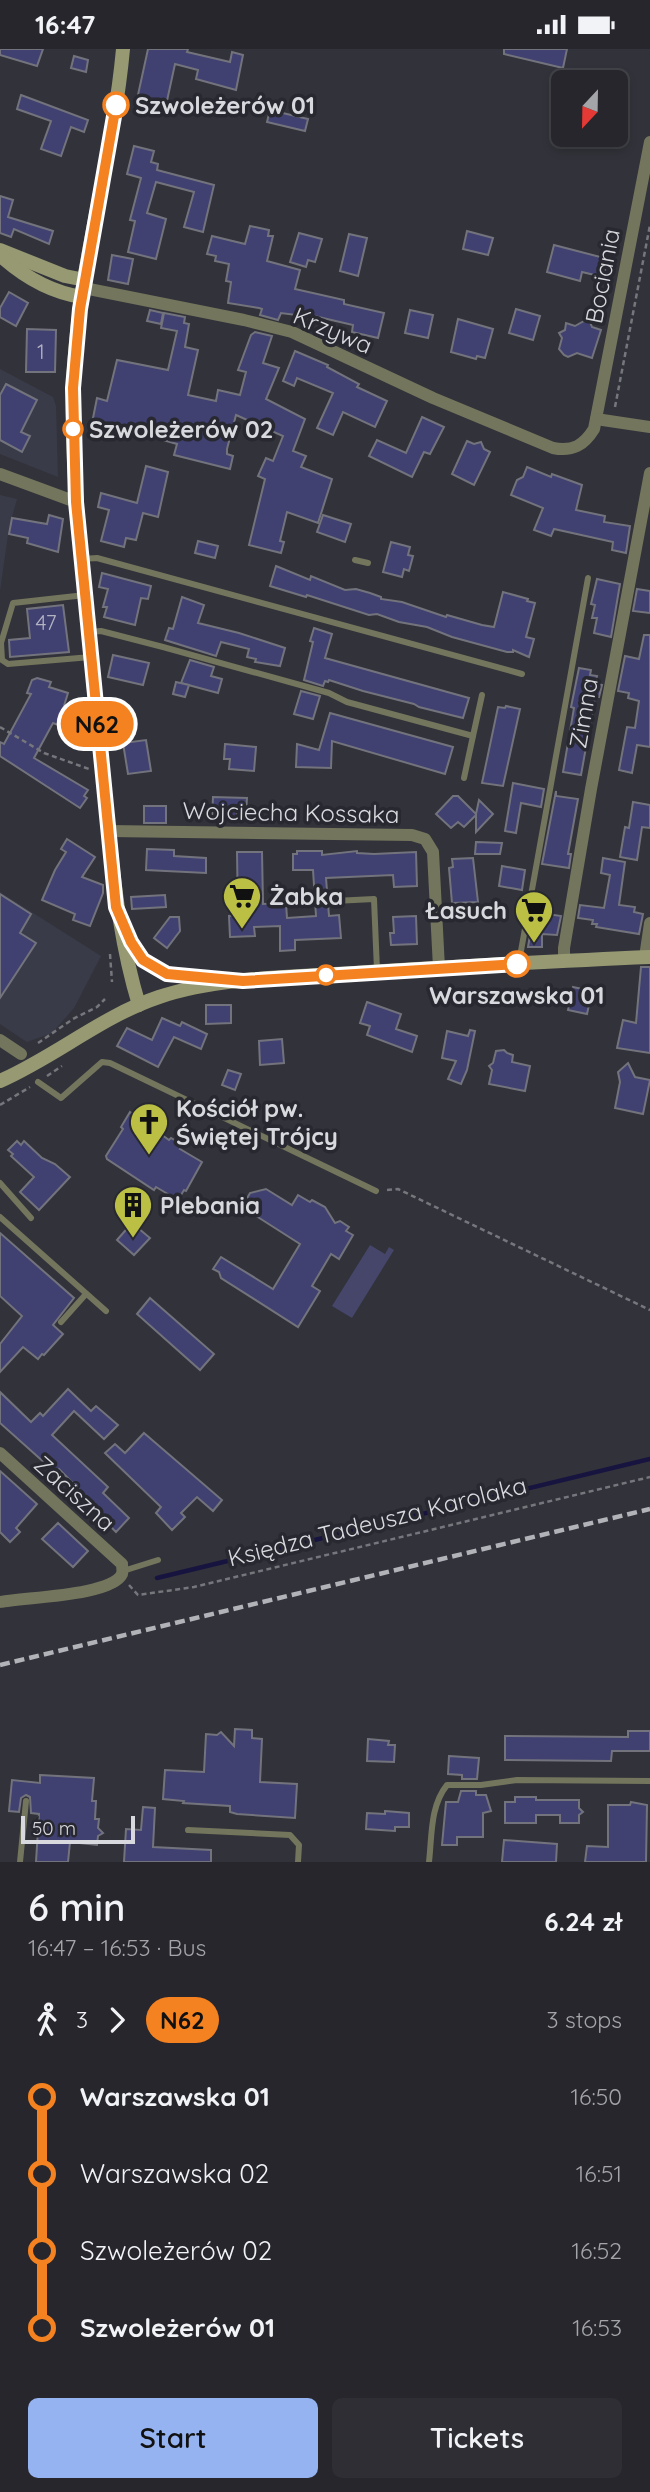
<!DOCTYPE html>
<meta charset="utf-8">
<style>
body{margin:0;font-family:Quicksand,sans-serif;background:#2e2e34;color:#f1f3f6;height:100vh;display:flex;flex-direction:column;font-size:26px;white-space:nowrap}
*{box-sizing:border-box;margin:0}
p{font-size:23px;color:#a4a5a9}
.icon{flex:none;width:38px;height:38px;fill:none;stroke:currentColor;stroke-width:2;stroke-linecap:round;stroke-linejoin:round}
.map{position:relative;height:1813px;overflow:hidden}
.side{display:flex;flex-direction:column;background:#26262c;flex:1}
.side>*{flex:none}
.badge{padding:0 14px;border-radius:23px;font-size:24px;line-height:46px}
.needle{width:46px;rotate:202deg}
.tools{position:absolute;left:551px;top:21px;display:grid;gap:14px}
.tools a{display:grid;place-items:center;width:77px;height:77px;border-radius:10px;background:#26262c;box-shadow:0 4px 10px #0003,0 0 0 2px #424348;font-size:35px}
.scale{position:absolute;left:21px;bottom:18px;width:114px;box-sizing:border-box;padding-left:7px;border:4px solid #d8d9de;border-top:0;font-size:19px;line-height:24px;white-space:nowrap;color:#d8d9de;-webkit-text-stroke:5px #282830;paint-order:stroke}
.map>.badge{position:absolute;translate:-50% -50%;box-shadow:0 0 0 4px #fff}
.legs{display:flex;align-items:center;gap:10px;height:77px;padding:0 28px;font-size:23px}
.legs p{margin-inline-start:auto}
.headline{display:flex;align-items:center;justify-content:space-between;height:119px;padding:0 28px}
h1{font-size:38px;font-weight:600;line-height:52px}
.button{display:flex;gap:14px;margin-top:auto;padding:14px 28px}
.button a{flex:1;height:80px;border-radius:10px;background:#95b2f1;color:#111;font-size:28px;font-weight:600;line-height:80px;text-align:center}
.button a+a{background:#2e2e34;color:#f1f3f6}
ul{padding:0 28px;list-style:none}
li{display:flex;align-items:center;gap:24px;height:77px;font-size:26px}
li i{display:grid;place-items:center;width:10px;height:100%;margin:0 9px;background:currentColor}
li i::after{content:'';width:18px;height:18px;margin:-9px;border:5px solid;border-radius:50%;background:#26262c}
li p{margin-inline-start:auto}
li:first-child i{background:linear-gradient(#0000 50%,currentColor 0)}
li:last-child i{background:linear-gradient(currentColor 50%,#0000 0)}
.status{display:flex;justify-content:space-between;align-items:center;height:49px;padding:0 35px;background:#26262c;direction:ltr}
.status svg{height:19px;fill:currentColor}
.map>svg:first-child{display:block}
.built{fill:#3a3b49}
.green{fill:#454669}
.lines{fill:none;stroke-linecap:round;stroke-linejoin:round}
.stream{stroke:#181440;stroke-width:4.5}
.building{fill:#404071;stroke:#72737c;stroke-width:2}
.path{stroke:#76767d;stroke-width:2.5;stroke-dasharray:5 3.5;stroke-linecap:butt}
.lane{stroke:#73755c;stroke-width:6}
.street{stroke:#73755c;stroke-width:12}
.secondary{stroke:#969972;stroke-width:14}
.rail{stroke:#b2b3b9;stroke-width:4.5;stroke-dasharray:10 5;stroke-linecap:butt}
.line-1-casing{stroke:#fff;stroke-width:16}
.line-1{stroke:#f58220;stroke-width:10}
.stop-1-dot{fill:#fff;stroke:#f58220;stroke-width:3.5}
.labels{text-anchor:middle;dominant-baseline:central;stroke-width:7;stroke-linejoin:round;paint-order:stroke}
.number-label{font-size:21px;fill:#b2b3c3}
.stop-label{font-size:24px;font-weight:bold;fill:#d8d9de;stroke:#282830;text-anchor:start}
.street-label{font-size:24px;fill:#d8d9de;stroke:#282830}
.poi-label{font-size:24px;font-weight:bold;fill:#d8d9de;stroke:#282830;text-anchor:start}
</style>
<div class="status"><b>16:47</b><svg viewBox="0 0 49 12"><path d="M0 12V9h3v3zM5 12V6h3v6zM10 12V3h3v9zM15 12V0h3v12zM26 1h20v11H26zM47 4h2v5h-2z"/></svg></div>
<div class="map">
<svg width="650" height="1813" viewBox="0 0 650 1813">
<rect width="100%" height="100%" fill="#32323a"/>
<g class="built">
<polygon points="0,320 53,348 56,357 58,428 0,405"/>
<polygon points="0,446 17,450 9,479 0,542"/>
<polygon points="0,843 101,907 74,959 52,984 27,993 0,975"/>
</g>
<polygon class="green" points="370,1196 385,1205 389,1198 394,1201 352,1269 332,1257"/>
<g class="lines">
<polyline class="stream" points="157,1529 650,1410"/>
</g>
<g class="building">
<polygon points="0,0 43,0 37,17 0,6"/>
<polygon points="148,0 188,0 187,3 230,13 232,3 243,6 236,41 196,30 198,21 175,15 165,61 136,55"/>
<polygon points="504,0 567,0 563,19 504,5"/>
<polygon points="74,7 88,11 86,23 71,19"/>
<polygon points="21,46 88,71 84,83 71,78 61,107 41,100 51,72 17,60"/>
<polygon points="270,61 308,70 305,82 267,73"/>
<polygon points="134,97 154,102 151,113 158,115 157,121 214,136 203,183 184,178 194,143 156,133 147,164 166,170 156,210 128,203 135,172 130,171 141,129 127,125"/>
<polygon points="0,147 13,151 8,168 53,182 49,195 14,180 11,188 0,184"/>
<polygon points="250,177 269,181 268,187 273,187 267,212 300,221 295,240 344,251 344,255 384,264 378,289 352,283 353,276 297,263 296,266 281,264 278,271 260,266 262,260 259,259 228,254 231,233 226,232 229,215 215,212 216,207 207,205 212,187 245,195"/>
<polygon points="467,182 493,189 488,206 463,200"/>
<polygon points="299,184 322,190 315,213 308,211 306,218 290,213"/>
<polygon points="349,185 367,189 358,227 340,222"/>
<polygon points="554,196 608,210 603,228 582,223 580,232 547,223"/>
<polygon points="112,206 133,210 128,235 108,231"/>
<polygon points="9,243 28,254 16,277 0,268 0,259"/>
<polygon points="516,260 540,267 533,291 509,284"/>
<polygon points="150,261 163,264 161,275 147,272"/>
<polygon points="410,261 433,266 428,289 405,284"/>
<polygon points="164,264 185,268 184,274 189,275 185,298 198,301 188,346 216,352 218,341 240,346 246,323 238,321 251,286 255,283 272,287 263,314 279,319 266,350 305,370 293,402 306,407 301,418 332,430 318,474 287,463 280,492 284,493 281,504 249,496 265,430 258,427 266,409 273,412 283,387 236,366 227,400 227,405 233,407 230,420 174,406 177,395 156,389 158,382 133,375 131,385 123,383 122,390 97,384 99,376 92,374 97,349 107,352 117,311 168,321 177,282 161,279"/>
<polygon points="458,270 493,280 485,309 477,307 476,310 451,303"/>
<polygon points="584,272 590,273 592,278 601,281 592,309 577,304 568,308 564,306 559,300 562,289 559,284 565,281 566,274 575,277"/>
<polygon points="27,280 56,281 55,323 26,323"/>
<polygon points="295,302 328,316 327,318 359,335 357,338 387,352 375,378 343,363 333,386 317,379 333,344 297,329 294,337 283,332"/>
<polygon points="6,335 37,351 21,383 30,387 22,403 0,391 0,346"/>
<polygon points="422,368 444,378 430,405 424,403 412,428 369,407 377,391 406,404"/>
<polygon points="467,392 474,395 481,393 484,400 490,403 474,436 452,425"/>
<polygon points="146,417 168,423 158,468 143,464 136,491 126,489 124,498 101,492 109,461 98,458 101,444 137,454"/>
<polygon points="527,418 551,428 552,425 582,436 576,461 605,467 604,473 630,477 626,504 612,501 613,493 554,480 551,487 534,481 543,459 511,446 517,431 523,428"/>
<polygon points="49,466 63,470 58,503 27,494 28,489 9,485 12,469 47,475"/>
<polygon points="323,466 351,475 345,493 317,483"/>
<polygon points="198,492 218,497 215,509 195,504"/>
<polygon points="391,493 410,498 408,506 413,507 409,522 404,520 402,528 383,523"/>
<polygon points="276,517 310,531 311,527 345,541 356,540 370,544 381,548 381,550 402,553 446,568 447,566 482,576 494,578 503,543 528,550 527,552 535,554 526,588 534,590 529,608 513,601 513,603 507,603 452,588 427,578 399,573 377,565 369,566 307,546 306,548 270,537"/>
<polygon points="102,524 151,537 148,550 141,549 135,576 104,568 107,558 103,558 108,540 99,538"/>
<polygon points="597,530 620,535 611,588 594,584 597,569 592,569 595,556 591,555"/>
<polygon points="637,540 650,542 650,564 633,562"/>
<polygon points="182,548 204,556 198,574 239,584 285,599 280,617 255,613 256,610 247,608 249,600 221,593 216,607 165,591 169,579 173,580"/>
<polygon points="63,556 69,603 10,608 9,591 30,589 27,560"/>
<polygon points="314,579 332,585 325,609 469,649 463,669 419,658 414,655 363,642 329,631 328,633 325,632 323,637 304,631 313,593 310,592"/>
<polygon points="644,586 650,586 650,698 637,696 632,724 619,721 627,678 635,679 639,652 628,649 629,644 618,642 625,607 639,610"/>
<polygon points="113,606 149,614 143,636 108,628"/>
<polygon points="190,611 214,618 211,627 222,630 218,644 181,634"/>
<polygon points="579,619 591,621 590,626 597,627 595,634 602,636 599,648 595,648 581,726 563,723 574,659 571,658"/>
<polygon points="37,629 51,633 49,638 68,644 58,676 53,674 34,709 88,741 84,747 87,749 80,759 0,707 0,693 4,695 31,645 27,644 32,631"/>
<polygon points="176,633 189,636 185,648 173,645"/>
<polygon points="301,642 320,647 313,670 294,665"/>
<polygon points="506,657 520,660 503,737 482,734 498,658 505,659"/>
<polygon points="330,664 453,698 445,725 332,692 331,719 296,718 297,695 319,701"/>
<polygon points="146,691 151,722 128,725 123,694"/>
<polygon points="225,695 256,698 254,722 229,720 230,710 224,710"/>
<polygon points="513,734 544,740 541,758 521,754 516,784 505,782"/>
<polygon points="556,742 556,747 578,750 568,805 571,805 569,819 542,815"/>
<polygon points="453,747 458,747 476,765 479,751 493,765 476,783 476,766 464,778 458,773 451,779 436,765"/>
<polygon points="213,748 247,749 246,763 237,763 237,770 212,769"/>
<polygon points="633,753 650,756 650,779 642,778 637,811 620,808 625,778 629,779"/>
<rect x="144" y="757" width="22" height="17"/>
<polygon points="67,790 95,808 82,828 103,836 103,844 90,877 73,871 75,865 42,851 55,821 66,803 61,800"/>
<polygon points="476,793 502,794 500,805 475,805"/>
<polygon points="147,800 174,801 174,807 206,809 206,824 146,821"/>
<polygon points="297,802 322,802 322,806 357,802 357,804 374,805 416,803 417,837 394,838 393,826 326,829 329,867 339,866 341,889 295,891 295,901 280,902 280,877 254,878 255,887 230,888 229,867 238,866 237,803 262,803 263,855 286,854 287,869 316,867 313,821 293,821 293,805 297,805"/>
<polygon points="473,809 478,853 452,854 449,819 453,818 452,810"/>
<polygon points="603,809 625,813 619,856 635,858 634,863 643,865 639,885 596,878 597,875 592,875 593,871 578,869 580,856 604,859 610,826 601,824"/>
<polygon points="502,817 525,821 522,841 499,837"/>
<polygon points="0,845 31,865 20,884 36,894 0,949"/>
<polygon points="165,846 166,858 132,860 131,848"/>
<polygon points="534,863 561,867 557,886 542,885 542,898 528,898"/>
<polygon points="416,867 417,895 391,896 390,884 394,884 393,868"/>
<polygon points="170,868 179,868 180,882 167,899 154,889"/>
<polygon points="641,918 650,918 650,1004 617,999 623,971 636,974"/>
<polygon points="573,938 592,942 587,965 568,961"/>
<polygon points="367,953 401,965 396,980 417,987 412,1003 367,986 370,977 360,974"/>
<polygon points="206,956 231,956 231,974 206,975"/>
<polygon points="162,969 180,977 182,973 207,985 201,1000 174,988 158,1018 117,997 127,979 152,991"/>
<polygon points="470,981 475,982 467,1021 461,1035 448,1030 456,1012 442,1009 447,982 468,987"/>
<polygon points="282,990 284,1014 260,1016 259,992"/>
<polygon points="504,1001 507,1004 513,1006 512,1013 530,1017 525,1042 489,1035 492,1021 489,1017 493,1014 496,1002"/>
<polygon points="628,1014 635,1028 650,1031 643,1065 615,1059 620,1033 618,1023"/>
<polygon points="228,1021 241,1025 235,1041 222,1036"/>
<polygon points="130,1063 169,1091 171,1089 183,1096 180,1100 202,1113 186,1142 184,1141 178,1151 156,1138 154,1141 107,1110 106,1107 123,1080 121,1078"/>
<polygon points="17,1092 21,1096 24,1092 42,1109 55,1115 70,1128 39,1161 20,1143 34,1128 11,1107 13,1105 8,1101"/>
<polygon points="266,1140 292,1156 298,1146 310,1153 312,1151 325,1158 335,1174 340,1172 349,1178 346,1182 353,1186 339,1210 331,1205 312,1237 320,1242 298,1278 221,1229 219,1223 213,1220 221,1208 273,1240 300,1195 242,1158 250,1144"/>
<polygon points="132,1174 150,1189 134,1206 117,1191"/>
<polygon points="0,1184 74,1249 53,1276 63,1285 44,1306 42,1305 38,1310 23,1298 0,1323 0,1295 22,1267 0,1247"/>
<polygon points="150,1249 214,1305 200,1321 137,1265"/>
<polygon points="68,1340 91,1362 96,1357 118,1376 104,1390 74,1362 52,1386 108,1438 103,1444 129,1469 116,1483 77,1444 80,1441 59,1420 56,1424 0,1374 0,1343 31,1373 40,1364 43,1367"/>
<polygon points="144,1384 222,1451 213,1462 197,1448 181,1464 185,1468 172,1481 156,1464 161,1458 105,1404 115,1395 125,1404"/>
<polygon points="0,1422 37,1455 16,1479 20,1483 10,1493 0,1483"/>
<polygon points="58,1474 88,1502 73,1518 42,1490"/>
<polygon points="235,1680 252,1681 252,1689 262,1690 260,1733 297,1735 295,1769 237,1765 230,1763 230,1757 183,1754 184,1752 163,1750 165,1721 204,1723 206,1685 217,1686 221,1683 234,1697"/>
<polygon points="628,1682 650,1682 650,1702 612,1702 611,1712 505,1711 505,1687 628,1688"/>
<polygon points="368,1690 389,1692 388,1696 395,1696 394,1713 367,1712"/>
<polygon points="449,1707 479,1709 477,1730 462,1730 462,1726 448,1725"/>
<polygon points="40,1726 94,1729 92,1752 96,1752 95,1770 99,1770 98,1779 103,1784 98,1787 97,1796 70,1793 68,1813 36,1813 39,1765 31,1764 30,1748 26,1746 21,1749 19,1763 9,1762 12,1731 40,1734"/>
<polygon points="461,1742 476,1742 476,1746 486,1746 491,1762 483,1764 483,1788 457,1788 457,1796 442,1796 446,1753 458,1753"/>
<polygon points="515,1748 536,1748 536,1751 579,1751 579,1759 583,1763 579,1766 579,1774 560,1774 560,1766 536,1766 536,1774 505,1774 505,1753 515,1753"/>
<polygon points="631,1753 647,1756 646,1813 585,1813 587,1797 608,1798 608,1756 630,1756"/>
<polygon points="143,1758 155,1759 153,1798 211,1801 211,1813 124,1813 126,1780 141,1781"/>
<polygon points="385,1762 409,1764 409,1778 395,1778 395,1782 366,1780 367,1764 385,1765"/>
<polygon points="504,1791 557,1795 556,1813 502,1813"/>
</g>
<g class="lines">
<g class="path">
<polyline points="615,358 650,176"/>
<polyline points="0,678 44,704 89,720"/>
<polyline points="110,905 112,933"/>
<polyline points="38,994 73,970 97,958 105,950"/>
<polyline points="47,1027 62,1017"/>
<polyline points="0,1056 30,1038"/>
<polyline points="387,1141 398,1140 650,1261"/>
<polyline points="129,1536 138,1546 194,1538 650,1428"/>
</g>
<g class="lane">
<polyline points="82,510 97,509 522,625"/>
<polyline points="355,511 368,514"/>
<polyline points="85,546 13,554 1,594 2,611 8,615 91,608"/>
<polyline points="90,583 101,582 163,598 329,644 347,653 473,687 482,646"/>
<polyline points="464,729 473,687"/>
<polyline points="334,852 374,850 377,921"/>
<polyline points="519,913 588,529"/>
<polyline points="38,1033 61,1049 102,1013 110,1014 376,1142"/>
<polyline points="0,1134 31,1169"/>
<polyline points="0,1168 106,1262"/>
<polyline points="61,1273 86,1245"/>
<polyline points="123,1522 158,1511"/>
<polyline points="188,1781 290,1786 299,1796 298,1813"/>
<polyline points="20,1813 26,1752"/>
<path d="M429,1813C432,1787 430,1757 447,1736H481L517,1731L650,1732"/>
</g>
<g class="street">
<path d="M84,239L244,271L292,283L433,349L553,399C573,403 584,396 594,380L650,93"/>
<polyline points="596,370 650,378"/>
<polyline points="0,425 76,453"/>
<polyline points="109,782 412,786 425,790 433,803 439,919"/>
<polyline points="645,908 650,874"/>
<polyline points="564,912 564,899 591,740 650,424"/>
<polyline points="0,991 21,1005"/>
<path d="M0,1404L122,1515C122,1518 123,1522 122,1525C112,1547 24,1548 0,1553"/>
</g>
<g class="secondary">
<path d="M123,0C114,99 85,195 76,293C66,393 81,495 90,594C95,658 102,721 109,784C115,843 122,900 139,956"/>
<polyline points="0,201 65,227 85,231"/>
<path d="M0,206C24,228 50,243 82,248"/>
<path d="M127,885C147,931 178,926 221,930"/>
<path d="M0,1032C55,1008 102,967 159,948C218,928 292,928 354,924C452,918 551,912 650,908"/>
</g>
<polyline class="rail" points="0,1616 650,1460"/>
</g>
<g class="lines">
<g class="line-1-casing">
<polyline id="line-1" points="116,56 80,260 73,339 76,453 116,858 131,893 143,911 167,925 243,932 517,915"/>
</g>
<use href="#line-1" class="line-1"/>
</g>
<defs>
<g id="supermarket-pin" transform="scale(2.0125)"><path d="M0 17L-7.5 6A9.5 9.5 0 1 1 7.5 6Z" fill="#bbc044" stroke="#282830"/><path d="M-6-5.5h2.5l.6 2H6L4.5 2H-2.5L-4.4-4H-6ZM-1.5 3.2a1.3 1.3 0 1 0 .1 0ZM3 3.2a1.3 1.3 0 1 0 .1 0Z" fill="#111"/></g>
<g id="church-pin" transform="scale(2.0125)"><path d="M0 17L-7.5 6A9.5 9.5 0 1 1 7.5 6Z" fill="#bbc044" stroke="#282830"/><path d="M-1.2-6h2.4v3.5h3.3v2.4h-3.3V6h-2.4V-.1h-3.3v-2.4h3.3Z" fill="#111"/></g>
<g id="building-pin" transform="scale(2.0125)"><path d="M0 17L-7.5 6A9.5 9.5 0 1 1 7.5 6Z" fill="#bbc044" stroke="#282830"/><path d="M-4-6H4V6H1V3H-1V6H-4ZM-2.5-4.3h1.7v1.8h-1.7ZM.8-4.3h1.7v1.8H.8ZM-2.5-1h1.7V.8h-1.7ZM.8-1h1.7V.8H.8Z" fill="#111"/></g>
</defs>
<g fill-rule="evenodd">
<use href="#supermarket-pin" x="242" y="847"/>
<use href="#supermarket-pin" x="534" y="861"/>
<use href="#church-pin" x="149" y="1073"/>
<use href="#building-pin" x="133" y="1156"/>
</g>
<g class="stop-1-dot">
<circle cx="116" cy="56" r="12"/>
<circle cx="73" cy="380" r="9"/>
<circle cx="517" cy="915" r="12"/>
<circle cx="326" cy="926" r="9"/>
</g>
<g class="labels">
<g class="number-label">
<text x="41" y="302">1</text>
<text x="46" y="573">47</text>
</g>
<g class="stop-label">
<text x="135" y="56">Szwoleżerów 01</text>
<text x="89" y="380">Szwoleżerów 02</text>
<text x="517" y="946" text-anchor="middle">Warszawska 01</text>
</g>
<g class="street-label">
<text transform="translate(602 227) rotate(-79)">Bociania</text>
<text transform="translate(333 281) rotate(23)">Krzywa</text>
<text transform="translate(583 664) rotate(-80)">Zimna</text>
<text transform="translate(291 763) rotate(1)">Wojciecha Kossaka</text>
<text transform="translate(75 1444) rotate(42)">Zaciszna</text>
<text transform="translate(377 1472) rotate(-14)">Księdza Tadeusza Karolaka</text>
</g>
<g class="poi-label">
<text x="269" y="847">Żabka</text>
<text x="507" y="861" text-anchor="end">Łasuch</text>
<text x="176" y="1059">Kościół pw.<tspan x="176" dy="28">Świętej Trójcy</tspan></text>
<text x="160" y="1156">Plebania</text>
</g>
</g>
</svg>
<div class="tools">
<a><svg class="needle" viewBox="-14 -14 28 28"><path d="M0-13l5 13h-10z" fill="#e53935"/><path d="M0 13l5-13h-10z" fill="#a4a5a9"/></svg></a>
</div>
<div class="scale">50 m</div>
<b class="badge" style="left:97px;top:675px;background:#f58220;color:#111">N62</b>
</div>
<section class="side">
<div class="headline"><div><h1>6 min</h1><p>16:47 – 16:53 · Bus</p></div><b>6.24 zł</b></div>
<div class="legs"><svg class="icon" aria-label="walk" viewBox="0 0 24 24"><circle cx="13" cy="4" r="2"/><path d="M13 8l-2 6 4 7M11 14l-3 7M7 12l3-4h3l4 4"/></svg>3<svg class="icon" aria-label="forward" viewBox="0 0 24 24"><path d="M9 5l7 7-7 7"/></svg><b class="badge" style="background:#f58220;color:#111">N62</b><p>3 stops</p></div>
<ul>
<li><i style="color:#f58220"></i><b>Warszawska 01</b><p>16:50</p></li>
<li><i style="color:#f58220"></i><span>Warszawska 02</span><p>16:51</p></li>
<li><i style="color:#f58220"></i><span>Szwoleżerów 02</span><p>16:52</p></li>
<li><i style="color:#f58220"></i><b>Szwoleżerów 01</b><p>16:53</p></li>
</ul>
<div class="button"><a>Start</a><a>Tickets</a></div>
</section>
